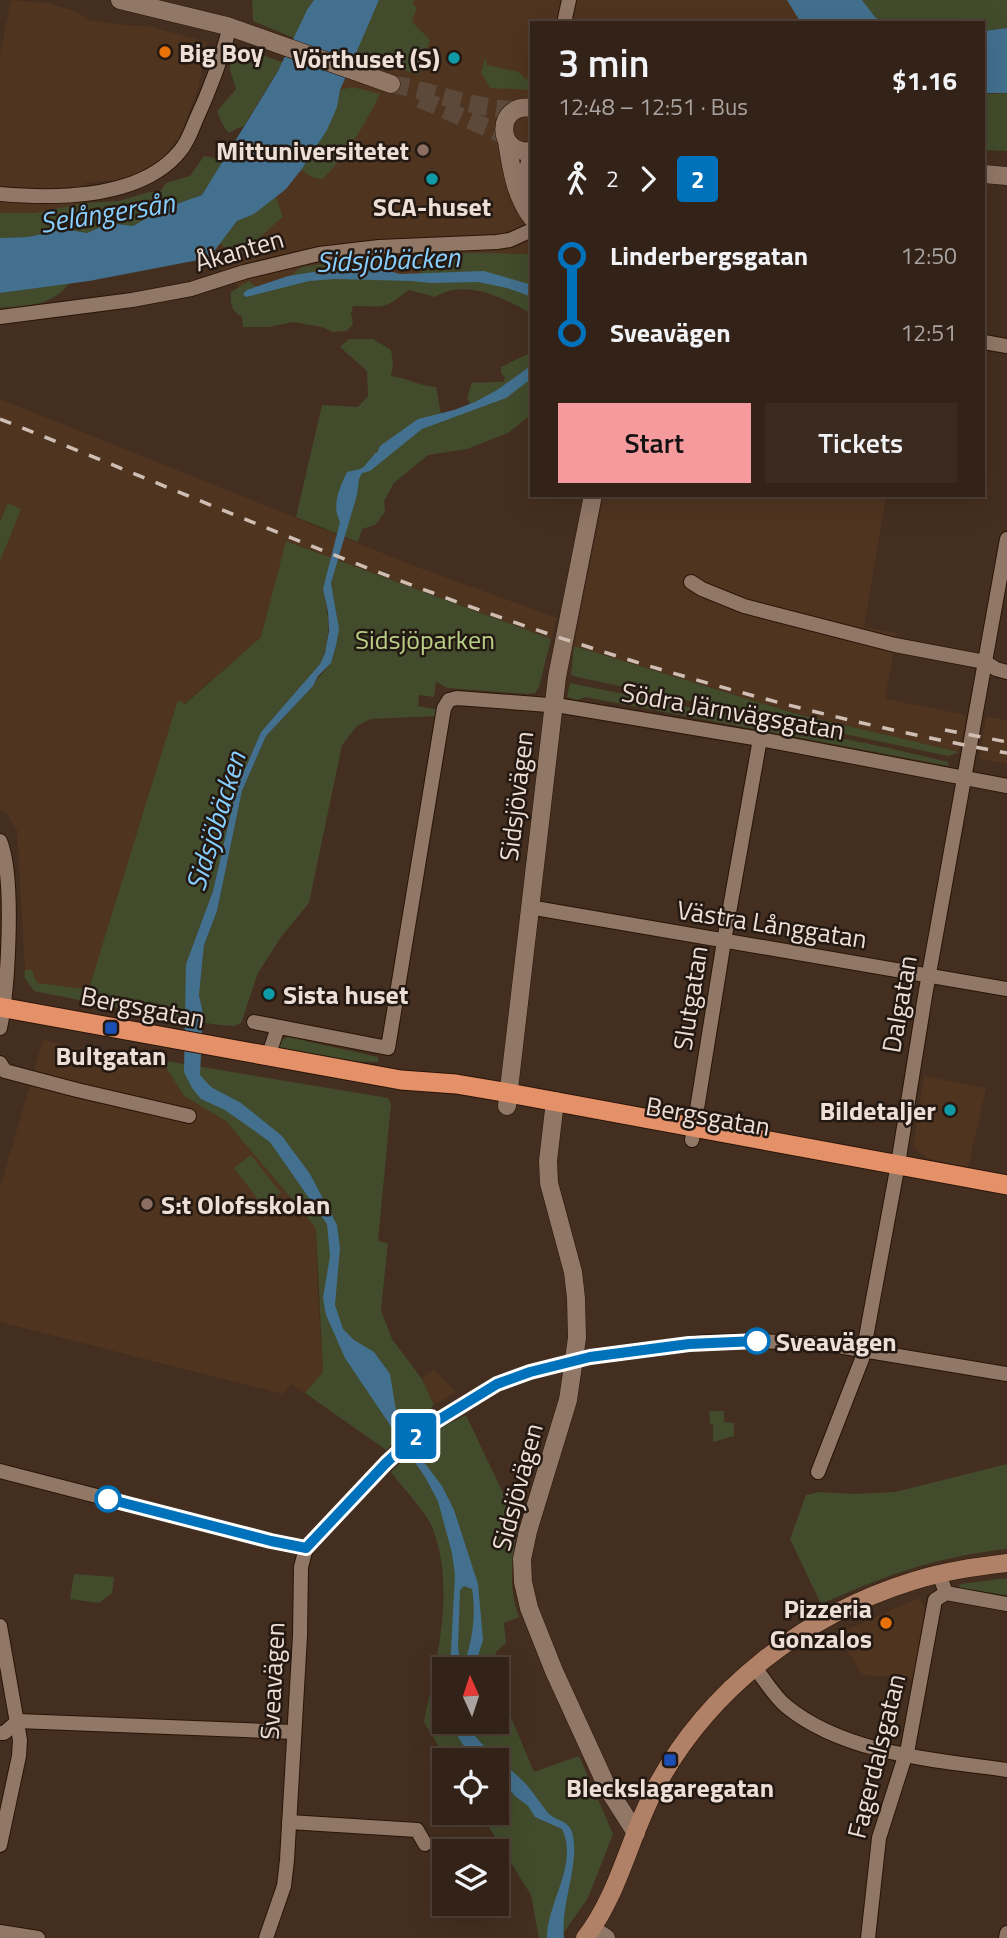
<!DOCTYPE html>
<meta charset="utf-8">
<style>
body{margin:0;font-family:"Titillium Web",sans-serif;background:#3b2a20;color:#f1f3f6;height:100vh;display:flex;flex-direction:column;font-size:26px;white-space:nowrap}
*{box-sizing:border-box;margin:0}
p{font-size:23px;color:#a9a4a1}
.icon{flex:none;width:38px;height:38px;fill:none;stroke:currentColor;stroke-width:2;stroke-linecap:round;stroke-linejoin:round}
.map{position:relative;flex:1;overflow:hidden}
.sheet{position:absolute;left:530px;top:21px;width:455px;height:476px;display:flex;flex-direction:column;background:#332217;border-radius:0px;box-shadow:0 7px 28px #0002,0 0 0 2px #4e3f36}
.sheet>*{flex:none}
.badge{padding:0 14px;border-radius:5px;font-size:24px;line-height:46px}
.needle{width:46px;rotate:357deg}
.tools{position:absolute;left:432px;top:1657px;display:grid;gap:14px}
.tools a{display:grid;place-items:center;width:77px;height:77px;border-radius:0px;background:#332217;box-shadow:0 7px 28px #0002,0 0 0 2px #4e3f36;font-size:35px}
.map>.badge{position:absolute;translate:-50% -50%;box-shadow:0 0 0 4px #fff}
.legs{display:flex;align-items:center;gap:10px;height:77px;padding:0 28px;font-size:23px}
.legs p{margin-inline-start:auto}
.headline{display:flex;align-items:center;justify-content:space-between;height:119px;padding:0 28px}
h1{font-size:38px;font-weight:600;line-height:52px}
.action{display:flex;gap:14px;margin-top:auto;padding:14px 28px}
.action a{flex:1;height:80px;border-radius:0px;background:#f59b9e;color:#111;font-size:28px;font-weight:600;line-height:80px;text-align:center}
.action a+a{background:#3b2a20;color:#f1f3f6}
ul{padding:0 28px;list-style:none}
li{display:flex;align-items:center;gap:24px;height:77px;font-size:26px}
li i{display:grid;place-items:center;width:10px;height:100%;margin:0 9px;background:currentColor}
li i::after{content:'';width:18px;height:18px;margin:-9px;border:5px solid;border-radius:50%;background:#332217}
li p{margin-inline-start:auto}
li:first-child i{background:linear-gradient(#0000 50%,currentColor 0)}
li:last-child i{background:linear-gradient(currentColor 50%,#0000 0)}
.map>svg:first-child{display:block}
.built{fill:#4f3420}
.green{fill:#424c2c;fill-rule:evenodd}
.water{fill:#43708e;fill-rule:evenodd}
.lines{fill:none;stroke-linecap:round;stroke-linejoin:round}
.stream{stroke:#43708e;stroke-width:3.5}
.tertiary-tunnel{stroke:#5d493a;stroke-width:18;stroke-dasharray:18 9;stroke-linecap:butt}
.minor-casing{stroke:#291507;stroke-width:16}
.tertiary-casing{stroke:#291507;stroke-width:19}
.secondary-casing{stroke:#291507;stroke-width:19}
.trunk-casing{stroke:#291507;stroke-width:21}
.minor{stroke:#917766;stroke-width:14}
.tertiary{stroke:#917766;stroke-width:18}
.secondary{stroke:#b08067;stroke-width:18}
.trunk{stroke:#e49068;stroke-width:19}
.rail{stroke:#cebeb4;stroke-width:3.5;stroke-dasharray:12 12;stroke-linecap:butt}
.line-1-casing{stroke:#fff;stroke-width:16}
.line-1{stroke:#0072bc;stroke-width:10}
.food-dot{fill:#e8710a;stroke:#231912;stroke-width:2.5}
.culture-dot{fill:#0f9aa8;stroke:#231912;stroke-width:2.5}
.education-dot{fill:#8d6e63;stroke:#231912;stroke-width:2.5}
.transit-dot{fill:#1a4fb4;stroke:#231912;stroke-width:2.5}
.stop-1-dot{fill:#fff;stroke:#0072bc;stroke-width:3.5}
.labels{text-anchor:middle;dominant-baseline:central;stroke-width:5;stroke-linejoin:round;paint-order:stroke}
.poi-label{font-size:26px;font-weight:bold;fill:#eddfd6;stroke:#231912;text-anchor:end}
.street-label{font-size:26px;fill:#eddfd6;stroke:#231912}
.park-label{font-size:26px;fill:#b9cf86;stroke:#231912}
.stop-label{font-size:26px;font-weight:bold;fill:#eddfd6;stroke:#231912;text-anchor:start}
.water-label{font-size:28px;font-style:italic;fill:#87cfff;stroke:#231912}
</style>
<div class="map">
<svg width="1007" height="1938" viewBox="0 0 1007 1938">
<rect width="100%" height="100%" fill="#442e1f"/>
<g class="built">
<polygon points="11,0 47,3 78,12 88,20 135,26 148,26 207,42 198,89 179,138 163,158 138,174 115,180 85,183 84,203 34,213 0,213 0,54"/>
<polygon points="379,0 787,0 801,23 532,23 532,290 470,274 246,294 209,258 237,221 254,214 286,189 340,90"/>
<polygon points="0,399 420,568 557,618 551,639 287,541 261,637 184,704 179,701 90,985 84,989 37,983 32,970 25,970 17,830 7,814 0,810"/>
<polygon points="604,495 886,495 864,627 897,633 885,699 967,715 959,752 797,714 574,646"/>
<polygon points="986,717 1007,720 1007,764 979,759"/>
<polygon points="43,1040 167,1069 184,1096 226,1121 316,1228 318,1299 323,1372 305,1393 291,1384 282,1394 0,1322 0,1187"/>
<polygon points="924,1076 986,1088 968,1168 927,1158 913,1147"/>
<polygon points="434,1369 456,1392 434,1405 422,1379"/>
<polygon points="919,1598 927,1611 916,1678 862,1675 836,1631 853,1627"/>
</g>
<g class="green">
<polygon points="252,0 314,0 294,38 253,21"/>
<polygon points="379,0 414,0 413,6 417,7 412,22 430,40 419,75 355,54"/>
<polygon points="862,0 1007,0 1007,28 984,31 984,23 884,23 875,17"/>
<polygon points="245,50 283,62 243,127 238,128 229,133 222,124 217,111 236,89 230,70 230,55"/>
<polygon points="485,59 487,59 486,65 519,72 525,79 532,80 532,90 490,88 481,72"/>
<path d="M352,87L380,94C365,125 347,154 323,179L314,178L301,170C318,144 335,121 340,90Z"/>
<polygon points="1007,93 1007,151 984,150 984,94"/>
<polygon points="204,156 224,160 202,195 162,209 133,226 110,223 87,233 64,229 28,237 0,238 0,213 34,213 84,203 119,201 149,192 160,192 166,183 190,176"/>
<path d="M276,197L283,217C266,230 253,247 236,258L220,243L237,221L254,214Z"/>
<path d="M477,253L532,254V314C504,298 466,278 435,297L409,290C381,311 387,306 353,306L351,313L353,324L347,331L333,332L322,327L293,322L269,327H243L242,317C231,311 230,304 231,292L249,281L262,291L279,286L301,267L371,257L375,279H421L419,265L432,254Z"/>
<path d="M69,283C53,307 26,305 0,308V293Z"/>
<path d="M349,339H373L391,350L393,363L391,376C407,378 422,387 436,387L442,419L473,409L467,398L472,382C483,384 492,381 503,382L505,378L501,373V367L532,352V414L508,433L467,449L428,455L394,483L384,501L385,512L375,525L362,529L358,542L296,517L322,405L358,407L368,396L367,371L340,347Z"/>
<polygon points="8,503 21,509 0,561 0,522"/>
<path d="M286,541L551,639L539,687L535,693L528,694L447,688L436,682L434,697L419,695L418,706L439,710L438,716L371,719L357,726L342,745L309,903L281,937L258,973L241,1023L234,1026L220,1025L170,1018L34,991L24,977L25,970H32L37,983L84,989L90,985L178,700L185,704L261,637ZM331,583C335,609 343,634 332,660C328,669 318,676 313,686L266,736L242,791L217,911L204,945L199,995L203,1012L187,1009L186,964L213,891L236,790L261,732L320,664C332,639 329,615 323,589Z"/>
<polygon points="574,646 797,714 959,752 948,756 577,677 571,675"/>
<polygon points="570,683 889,748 948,762 949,766 585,697 578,700 567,697"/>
<polygon points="288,1037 378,1057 378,1062 346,1061 279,1048 279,1041"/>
<polygon points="166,1061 388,1098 391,1104 378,1241 388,1243 381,1310 392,1339 422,1379 434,1405 386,1450 305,1393 323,1372 316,1228 226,1121 184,1096 167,1069"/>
<polygon points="251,1155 281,1193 263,1206 234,1168"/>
<polygon points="709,1411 724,1411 724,1422 734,1423 734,1436 713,1442 713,1425 710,1424"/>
<path d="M466,1415L513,1514L519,1517C514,1550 506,1584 519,1617L504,1623L506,1643L496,1652L492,1669L444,1670V1722H497V1684L534,1772L579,1756L613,1834L588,1898L560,1938H539L531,1895L480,1813H497V1760H447L424,1722C436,1660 456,1592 433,1529C428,1514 402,1487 391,1472L431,1433Z"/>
<path d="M1007,1464V1549C934,1557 887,1575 821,1604L790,1539L806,1495L819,1492L854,1494L895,1492Z"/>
<polygon points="74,1574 114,1577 112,1593 99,1603 70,1599"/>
<polygon points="1007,1578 1007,1599 960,1589 959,1586 961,1584"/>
</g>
<g class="water">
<polygon points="314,0 379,0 340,90 337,107 327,130 301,170 286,189 276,197 254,214 237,221 209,258 89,281 0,293 0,238 28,237 64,229 87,233 110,223 133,226 162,209 202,195 278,71 307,10"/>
<polygon points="787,0 862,0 875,17 884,23 801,23"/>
<polygon points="1007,28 1007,93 984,93 984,31"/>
<polygon points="364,270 389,271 400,274 484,271 532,285 532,297 507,288 478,282 430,283 412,281 335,279 309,281 246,297 243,294 247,290 288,276 313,272"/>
<path d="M532,365V378L506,398L422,429L370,471L362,473L359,479L357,495L331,583L339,629L336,646L331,663L318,676L313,686L266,736L242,791L217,911L204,945L199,995L203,1013L200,1075L211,1087L241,1103L282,1136L310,1174L337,1225L340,1248L335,1305L343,1329L354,1340L374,1352L390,1374L399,1429L442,1486L454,1510L478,1584L483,1640L474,1669H450L455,1575L452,1553L438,1501L425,1477L345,1358L326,1315L323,1298L330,1256L327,1224L270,1142L225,1110L201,1099L192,1088L184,1072L186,964L213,891L236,790L261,732L320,664L325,653L329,631L328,612L323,589L340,522C331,505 340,487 347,472L360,469L374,461L380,446L418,419L454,410L475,402L497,390ZM464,1586L472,1589C476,1612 473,1638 465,1661H460L458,1646L460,1590Z"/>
<path d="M453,1722H466C478,1746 506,1764 525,1783C533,1792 540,1803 548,1813C556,1821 568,1820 572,1832C581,1863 560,1903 564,1938H547C547,1902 579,1864 562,1829L535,1817L528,1806L515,1796L497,1773V1760C491,1760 485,1761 480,1759C467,1753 455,1736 453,1722Z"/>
</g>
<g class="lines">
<g class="stream">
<polyline points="209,255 216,264"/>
<polyline points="366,467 377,454"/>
</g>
<g class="tertiary-tunnel">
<path d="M391,84C432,91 472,108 514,110"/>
<polyline points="420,99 504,135"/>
</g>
<g class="minor-casing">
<g id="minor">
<polyline points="564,23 569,0"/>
<path d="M0,194C57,199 141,199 180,151C187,143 191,132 195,122C209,92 221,60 230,27"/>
<polyline points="0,317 132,300 191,289 244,272 319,254 379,247 497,242 510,240 532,230"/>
<polyline points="984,342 1007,346"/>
<polyline points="691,582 702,589 744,606 895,645 985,662 996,669 1007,672"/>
<path d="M0,841C15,877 8,989 0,1028"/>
<polyline points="529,907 1007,989"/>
<polyline points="254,1022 388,1048 444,708 449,700 457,698 562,706 760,739 1007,786"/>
<polyline points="268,1057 278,1027"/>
<polyline points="0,1063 5,1071 77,1090 189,1116"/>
<polyline points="692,1140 724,941 760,739"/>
<polyline points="0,1471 271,1541 306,1548"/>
<polyline points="818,1472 862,1359 898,1164 925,996 1007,539"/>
<polyline points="939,1574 946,1593 1007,1604"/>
<polyline points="0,1626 20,1740 19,1756 0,1845"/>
<path d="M755,1668C765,1680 774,1696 786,1706C844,1754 935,1760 1007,1770"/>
<polyline points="0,1733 4,1733 18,1721 294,1732"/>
<polyline points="289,1822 417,1830 425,1844"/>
<polyline points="0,1932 38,1938"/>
<polyline points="266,1938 284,1886 287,1860 300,1636 301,1567 306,1548 386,1463 425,1428 497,1384 530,1372 590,1357 704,1342 757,1341 826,1344 1007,1374"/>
<polyline points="868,1938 879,1838 908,1747 935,1600 946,1593"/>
<polyline points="1006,1938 1007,1933"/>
</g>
</g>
<g class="tertiary-casing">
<g id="tertiary">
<polyline points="120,0 227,26 391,84"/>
<path d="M532,108C495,102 495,156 532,151"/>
<path d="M507,141C511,168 515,195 532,218"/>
<polyline points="532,154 527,173 532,186"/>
<polyline points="984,174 1007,176"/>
<polyline points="555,1101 548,1161 549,1183 573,1272 576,1298 577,1338 568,1400 528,1531 522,1559 523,1582 529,1608 554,1671 608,1789 636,1833"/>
<polyline points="507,1106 557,677 593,495"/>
<polyline points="592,1929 606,1938"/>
</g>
</g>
<g class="secondary-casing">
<path id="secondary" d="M585,1938C619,1894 629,1838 655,1789C707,1690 806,1614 913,1581C944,1571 975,1567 1007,1563"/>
</g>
<g class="trunk-casing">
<polyline id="trunk" points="0,1007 401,1080 456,1084 509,1093 1007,1185"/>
</g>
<use href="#minor" class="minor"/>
<use href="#tertiary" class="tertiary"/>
<use href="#secondary" class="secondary"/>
<use href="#trunk" class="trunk"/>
<g class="rail">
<path d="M0,419C147,478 293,541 441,596C625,664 815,718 1007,753"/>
<polyline points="945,730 1007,742"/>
</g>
</g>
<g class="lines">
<g class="line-1-casing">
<polyline id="line-1" points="108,1499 271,1541 306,1548 386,1463 422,1430 497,1384 530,1372 590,1357 689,1344 757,1341"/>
</g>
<use href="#line-1" class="line-1"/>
</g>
<g class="food-dot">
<circle cx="165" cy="52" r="7"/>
<circle cx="886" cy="1623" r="7"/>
</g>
<g class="culture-dot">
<circle cx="454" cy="58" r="7"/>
<circle cx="432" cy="179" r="7"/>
<circle cx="269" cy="994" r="7"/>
<circle cx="950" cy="1110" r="7"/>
</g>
<g class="education-dot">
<circle cx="423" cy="150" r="7"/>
<circle cx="147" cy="1204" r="7"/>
</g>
<g class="transit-dot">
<rect x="104" y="1021" width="14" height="14" rx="3.5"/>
<rect x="663" y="1753" width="14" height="14" rx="3.5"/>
</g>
<g class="stop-1-dot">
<circle cx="757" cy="1341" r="12"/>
<circle cx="108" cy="1499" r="12"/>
</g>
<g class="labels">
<g class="poi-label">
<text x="179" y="52" text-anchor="start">Big Boy</text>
<text x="440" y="58">Vörthuset (S)</text>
<text x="409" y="150">Mittuniversitetet</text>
<text x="432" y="206" text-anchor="middle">SCA-huset</text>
<text x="283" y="994" text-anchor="start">Sista huset</text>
<text x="111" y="1055" text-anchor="middle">Bultgatan</text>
<text x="936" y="1110">Bildetaljer</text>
<text x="161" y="1204" text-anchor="start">S:t Olofsskolan</text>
<text x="872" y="1608">Pizzeria<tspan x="872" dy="30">Gonzalos</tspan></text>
<text x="670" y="1787" text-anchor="middle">Bleckslagaregatan</text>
</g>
<g class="street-label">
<text transform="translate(239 250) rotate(-16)">Åkanten</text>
<text transform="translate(733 711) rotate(10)">Södra Järnvägsgatan</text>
<text transform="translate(516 796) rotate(-83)">Sidsjövägen</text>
<text transform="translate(772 924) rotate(9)">Västra Långgatan</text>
<text transform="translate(690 998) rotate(-81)">Slutgatan</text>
<text transform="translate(899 1004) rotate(-80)">Dalgatan</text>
<text transform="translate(143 1007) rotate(11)">Bergsgatan</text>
<text transform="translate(708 1116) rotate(10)">Bergsgatan</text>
<text transform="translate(517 1487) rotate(-75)">Sidsjövägen</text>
<text transform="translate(272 1681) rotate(-87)">Sveavägen</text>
<text transform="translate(876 1756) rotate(-76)">Fagerdalsgatan</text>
</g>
<g class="park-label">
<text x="425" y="639">Sidsjöparken</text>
</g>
<g class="stop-label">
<text x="776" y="1341">Sveavägen</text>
</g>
<g class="water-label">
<text transform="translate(107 212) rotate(-9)">Selångersån</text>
<text transform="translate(388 259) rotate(-2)">Sidsjöbäcken</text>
<text transform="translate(215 821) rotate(-73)">Sidsjöbäcken</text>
</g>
</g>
</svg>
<div class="tools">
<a><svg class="needle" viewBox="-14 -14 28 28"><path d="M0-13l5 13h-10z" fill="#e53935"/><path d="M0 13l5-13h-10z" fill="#a9a4a1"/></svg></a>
<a><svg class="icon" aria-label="locate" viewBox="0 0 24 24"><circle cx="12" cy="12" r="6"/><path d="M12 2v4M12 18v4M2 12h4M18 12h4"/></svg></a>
<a><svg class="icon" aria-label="layers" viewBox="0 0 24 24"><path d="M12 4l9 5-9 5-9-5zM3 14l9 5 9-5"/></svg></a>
</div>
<b class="badge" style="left:416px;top:1436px;background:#0072bc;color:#fff">2</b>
<section class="sheet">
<div class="headline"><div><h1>3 min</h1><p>12:48 – 12:51 · Bus</p></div><b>$1.16</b></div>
<div class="legs"><svg class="icon" aria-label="walk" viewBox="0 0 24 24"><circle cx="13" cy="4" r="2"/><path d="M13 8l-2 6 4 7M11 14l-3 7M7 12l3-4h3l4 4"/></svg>2<svg class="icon" aria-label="forward" viewBox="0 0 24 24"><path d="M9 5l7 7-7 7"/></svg><b class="badge" style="background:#0072bc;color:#fff">2</b></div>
<ul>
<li><i style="color:#0072bc"></i><b>Linderbergsgatan</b><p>12:50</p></li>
<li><i style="color:#0072bc"></i><b>Sveavägen</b><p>12:51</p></li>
</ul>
<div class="action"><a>Start</a><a>Tickets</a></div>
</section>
</div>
